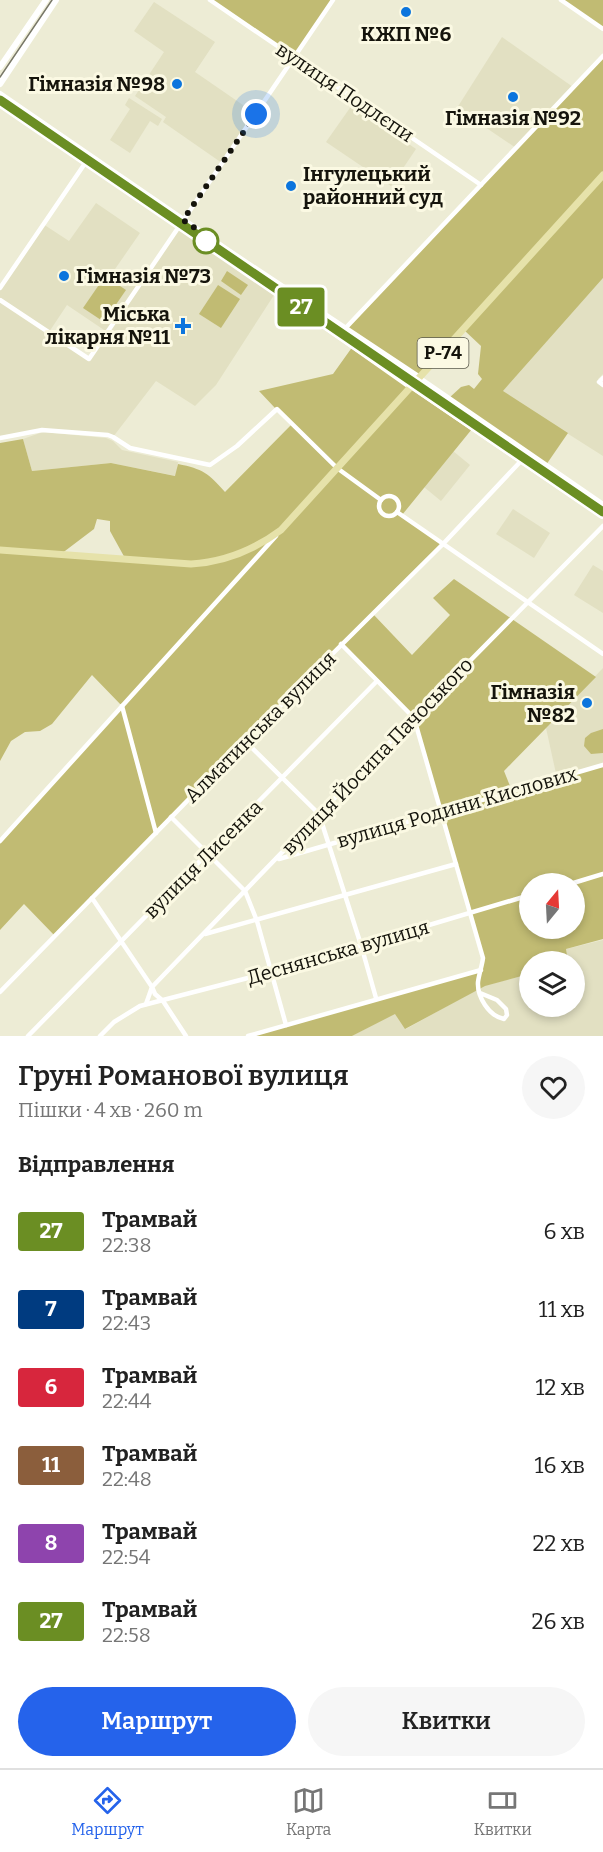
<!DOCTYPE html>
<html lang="uk">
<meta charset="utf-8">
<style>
body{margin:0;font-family:Bitter,serif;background:#f6f6f6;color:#222;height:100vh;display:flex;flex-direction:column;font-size:22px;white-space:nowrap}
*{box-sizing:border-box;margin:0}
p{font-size:20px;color:#767676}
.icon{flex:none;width:33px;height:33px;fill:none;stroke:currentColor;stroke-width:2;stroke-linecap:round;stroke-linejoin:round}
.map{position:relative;height:1036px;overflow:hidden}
.drawer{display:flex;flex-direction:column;background:#fff;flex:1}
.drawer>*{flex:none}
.badge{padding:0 12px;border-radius:4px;font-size:21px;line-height:39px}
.needle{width:39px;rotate:18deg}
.tools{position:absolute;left:519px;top:873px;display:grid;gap:12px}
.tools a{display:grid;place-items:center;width:66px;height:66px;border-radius:50%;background:#fff;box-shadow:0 3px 9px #0003;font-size:30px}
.you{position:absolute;width:30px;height:30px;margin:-15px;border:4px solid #fff;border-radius:50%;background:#1a73e8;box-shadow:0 0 0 9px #1a73e833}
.map>.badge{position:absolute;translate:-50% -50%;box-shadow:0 0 0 3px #fff}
h2{padding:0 18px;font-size:22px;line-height:54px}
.round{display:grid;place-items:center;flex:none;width:63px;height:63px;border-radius:32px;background:#f6f6f6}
.summary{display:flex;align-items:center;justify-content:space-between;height:102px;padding:0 18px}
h1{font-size:28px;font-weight:600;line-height:45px}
.action{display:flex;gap:12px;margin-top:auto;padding:12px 18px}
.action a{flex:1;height:69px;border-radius:36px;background:#2563eb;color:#fff;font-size:24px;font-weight:600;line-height:69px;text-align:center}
.action a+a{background:#f6f6f6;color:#222}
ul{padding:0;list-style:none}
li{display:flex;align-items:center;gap:18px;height:78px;padding:0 18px}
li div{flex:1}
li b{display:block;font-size:22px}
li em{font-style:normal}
li .badge{min-width:66px;font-weight:700;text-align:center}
.tab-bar{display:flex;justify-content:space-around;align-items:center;height:84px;border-top:2px solid #e0e0e0;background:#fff;font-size:16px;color:#767676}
.tab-bar a{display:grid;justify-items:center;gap:3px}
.tab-bar .selected{color:#2563eb}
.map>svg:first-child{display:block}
.built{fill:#e2e0c2;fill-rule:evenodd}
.green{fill:#c1bb73;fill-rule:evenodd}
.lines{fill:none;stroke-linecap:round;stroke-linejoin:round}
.street{stroke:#fff;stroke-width:4.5}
.secondary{stroke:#fff;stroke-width:6}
.primary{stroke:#e6e2aa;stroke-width:7}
.tram{stroke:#787768;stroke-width:1.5}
.line-casing{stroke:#fff;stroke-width:14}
.line{stroke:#6b8e23;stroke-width:9}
.walk{stroke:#15140c;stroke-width:6;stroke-dasharray:0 10.8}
.poi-dot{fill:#0c75dd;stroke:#fbf9e3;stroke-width:2}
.stop-dot{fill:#fff;stroke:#6b8e23;stroke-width:3}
.labels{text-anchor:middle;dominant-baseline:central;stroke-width:6;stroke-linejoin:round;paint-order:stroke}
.shield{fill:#fbf9e3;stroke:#5a594c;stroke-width:1.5}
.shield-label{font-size:18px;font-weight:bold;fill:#15140c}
.poi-label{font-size:20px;font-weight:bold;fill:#15140c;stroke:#fbf9e3;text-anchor:end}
.street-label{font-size:20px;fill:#15140c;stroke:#fbf9e3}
</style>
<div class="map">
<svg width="603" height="1036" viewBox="0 0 603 1036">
<rect width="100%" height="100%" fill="#edecd5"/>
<g class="built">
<polygon points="154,2 215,42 195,72 256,114 222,163 163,122 166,117 135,96 164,52 134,31"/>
<polygon points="502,37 573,87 516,148 457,108"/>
<polygon points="129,98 162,119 158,126 150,121 130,153 110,140 130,109 125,105"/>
<polygon points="352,105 416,149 391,186 326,142"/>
<path d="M96,203L140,233L113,272L137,287L179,227L276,292L216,385L195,406L156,381L113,437L42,430L0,438V288L43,224L69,241ZM67,305L107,332L89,359L49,332Z"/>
<polygon points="603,278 603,374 598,379 603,385 603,456 502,392"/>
<polygon points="43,432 106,438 113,441 122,450 178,462 176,476 111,463 32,471 23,439"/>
<polygon points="453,451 470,465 441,501 424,487"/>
<polygon points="513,509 550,533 534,558 496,534"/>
<polygon points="593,565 603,571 603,613 574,595"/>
<polygon points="603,668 603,765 557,778 546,728"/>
<polygon points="603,940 603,1036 352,1036 395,1013 406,1029 483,986 529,974 530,1006 574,1006 574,962 568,961 566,949"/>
</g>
<g class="green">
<polygon points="210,0 333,0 294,58"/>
<polygon points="561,0 603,0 603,29"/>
<polygon points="603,56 603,278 503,391 568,433 546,465 449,398 461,387 469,385 474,389 482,379 478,374 481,346 464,330 420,378 344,329"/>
<polygon points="227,271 248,285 241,295 221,281"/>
<polygon points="105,276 126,290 104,322 83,308"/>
<polygon points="218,285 240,299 221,328 199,314"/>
<polygon points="460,341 463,348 454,359 438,368 436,367 456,343"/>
<path d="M353,346L472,429L402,515L443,544L373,614L412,655L450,615L433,598L454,579L596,677L504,771L512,791L603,765V939L566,949L568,961L530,962L529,974L485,986L405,1029L395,1014L352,1036H248L481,970L483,958L414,718L341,645L55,936L24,904L0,930V841L122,706L92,675L52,724L40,731L25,732L11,741L0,761V443L23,439L32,471L111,463L175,476L178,464C203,469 208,473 225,492L291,425L259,391L333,374ZM97,519L110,521V531L126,560L61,554L94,529ZM530,884H574V928H530Z"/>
<polygon points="603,729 603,753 591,754 584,746 585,738 591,733"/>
</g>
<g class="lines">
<g class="street">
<polyline points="210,0 481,185"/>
<polyline points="561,0 603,29"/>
<polyline points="0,288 90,156"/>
<polyline points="0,300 89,359 333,0"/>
<polyline points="339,335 603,56"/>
<polyline points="420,378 603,504"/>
<polyline points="603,378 599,382 603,385"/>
<polyline points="411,387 603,517"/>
<polyline points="0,438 42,430 108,435 113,437 130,448 210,465 237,446 277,409 337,468 381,500"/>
<circle cx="389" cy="506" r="10"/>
<polyline points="397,512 603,654"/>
<path d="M341,644L414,718L483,958C482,966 479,974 478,982C477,997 489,1016 504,1019L507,1015L506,1009L497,1000L480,993"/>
<polyline points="122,706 156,833"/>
<polyline points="245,741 319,814 361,945 376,998"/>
<polyline points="171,817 245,891 257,921 286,1025"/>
<polyline points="0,841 276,536"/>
<polyline points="279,859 603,765"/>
<polyline points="570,884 603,874"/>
<polyline points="92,898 152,987 146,1004"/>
<polyline points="205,934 456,864"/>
<polyline points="0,992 288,698 443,544 520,462"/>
<polyline points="28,1036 377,681"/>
<polyline points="100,1036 114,1022 140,1006 275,971 530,895"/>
<polyline points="186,1036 163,1001 155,994 152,987 319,814 603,526"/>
<polyline points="248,1036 481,970"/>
</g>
<g class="secondary">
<polyline points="0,67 46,0"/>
<polyline points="0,84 56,0"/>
<polyline points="0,94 230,252 420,378"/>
<polyline points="0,104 276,292 411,387"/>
</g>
<path class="primary" d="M0,550L191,564C224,562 254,550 281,530L603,175"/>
<g class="tram">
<polyline points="0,77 52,0"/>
<polyline points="0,100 603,512"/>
</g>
</g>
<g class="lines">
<g class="line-casing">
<polyline id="line" points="0,100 603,512"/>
</g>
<use href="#line" class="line"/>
<polyline class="walk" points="206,241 208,237 183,220 256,114"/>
</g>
<g class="poi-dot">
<circle cx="406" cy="12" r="6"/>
<circle cx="177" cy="84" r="6"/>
<circle cx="513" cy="97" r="6"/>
<circle cx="291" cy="186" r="6"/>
<circle cx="64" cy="276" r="6"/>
<path d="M180 317h6v6h6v6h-6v6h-6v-6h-6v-6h6z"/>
<circle cx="587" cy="703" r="6"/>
</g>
<circle class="stop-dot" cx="206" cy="241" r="12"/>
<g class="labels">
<rect class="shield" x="417.5" y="338" width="51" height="30" rx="4.5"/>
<g class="shield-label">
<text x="443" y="353">Р-74</text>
</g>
<g class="poi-label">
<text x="406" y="34" text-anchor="middle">КЖП №6</text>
<text x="165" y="84">Гімназія №98</text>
<text x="513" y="118" text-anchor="middle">Гімназія №92</text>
<text x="303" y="174" text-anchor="start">Інгулецький<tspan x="303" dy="23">районний суд</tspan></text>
<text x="76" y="276" text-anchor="start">Гімназія №73</text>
<text x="170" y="314">Міська<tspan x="170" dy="23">лікарня №11</tspan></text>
<text x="575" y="692">Гімназія<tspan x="575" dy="23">№82</tspan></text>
</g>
<g class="street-label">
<text transform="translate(345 92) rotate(34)">вулиця Подлєпи</text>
<text transform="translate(260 727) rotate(-45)">Алматинська вулиця</text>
<text transform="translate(377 756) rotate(-46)">вулиця Йосипа Пачоського</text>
<text transform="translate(457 807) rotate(-16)">вулиця Родини Кислових</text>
<text transform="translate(203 859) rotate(-45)">вулиця Лисенка</text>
<text transform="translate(338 952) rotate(-16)">Деснянська вулиця</text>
</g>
</g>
</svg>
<div class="tools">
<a><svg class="needle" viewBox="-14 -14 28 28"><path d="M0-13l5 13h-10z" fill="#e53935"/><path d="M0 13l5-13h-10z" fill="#767676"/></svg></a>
<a><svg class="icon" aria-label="layers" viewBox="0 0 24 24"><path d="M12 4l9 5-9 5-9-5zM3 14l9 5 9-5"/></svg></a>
</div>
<div class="you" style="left:256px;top:114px"></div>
<b class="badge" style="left:301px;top:307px;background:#6b8e23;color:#fff">27</b>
</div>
<section class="drawer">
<div class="summary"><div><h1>Груні Романової вулиця</h1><p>Пішки · 4 хв · 260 m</p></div><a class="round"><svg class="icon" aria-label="heart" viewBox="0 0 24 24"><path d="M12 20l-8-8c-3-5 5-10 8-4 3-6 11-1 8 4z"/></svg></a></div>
<h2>Відправлення</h2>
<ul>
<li><span class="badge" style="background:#6b8e23;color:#fff">27</span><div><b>Трамвай</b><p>22:38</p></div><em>6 хв</em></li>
<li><span class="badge" style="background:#003b80;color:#fff">7</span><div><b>Трамвай</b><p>22:43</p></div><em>11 хв</em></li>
<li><span class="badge" style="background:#d7263d;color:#fff">6</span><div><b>Трамвай</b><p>22:44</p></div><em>12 хв</em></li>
<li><span class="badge" style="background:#8b5e3c;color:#fff">11</span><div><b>Трамвай</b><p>22:48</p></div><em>16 хв</em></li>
<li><span class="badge" style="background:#8e44ad;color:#fff">8</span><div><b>Трамвай</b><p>22:54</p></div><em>22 хв</em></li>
<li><span class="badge" style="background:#6b8e23;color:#fff">27</span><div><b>Трамвай</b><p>22:58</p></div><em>26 хв</em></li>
</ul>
<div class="action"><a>Маршрут</a><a>Квитки</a></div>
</section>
<nav class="tab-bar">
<a class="selected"><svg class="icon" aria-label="directions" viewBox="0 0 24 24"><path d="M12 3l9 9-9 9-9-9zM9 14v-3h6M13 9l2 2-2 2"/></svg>Маршрут</a>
<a><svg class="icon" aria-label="map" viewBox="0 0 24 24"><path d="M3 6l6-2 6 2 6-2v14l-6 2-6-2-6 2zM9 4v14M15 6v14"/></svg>Карта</a>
<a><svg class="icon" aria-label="tickets" viewBox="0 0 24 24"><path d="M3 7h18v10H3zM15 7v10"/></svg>Квитки</a>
</nav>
